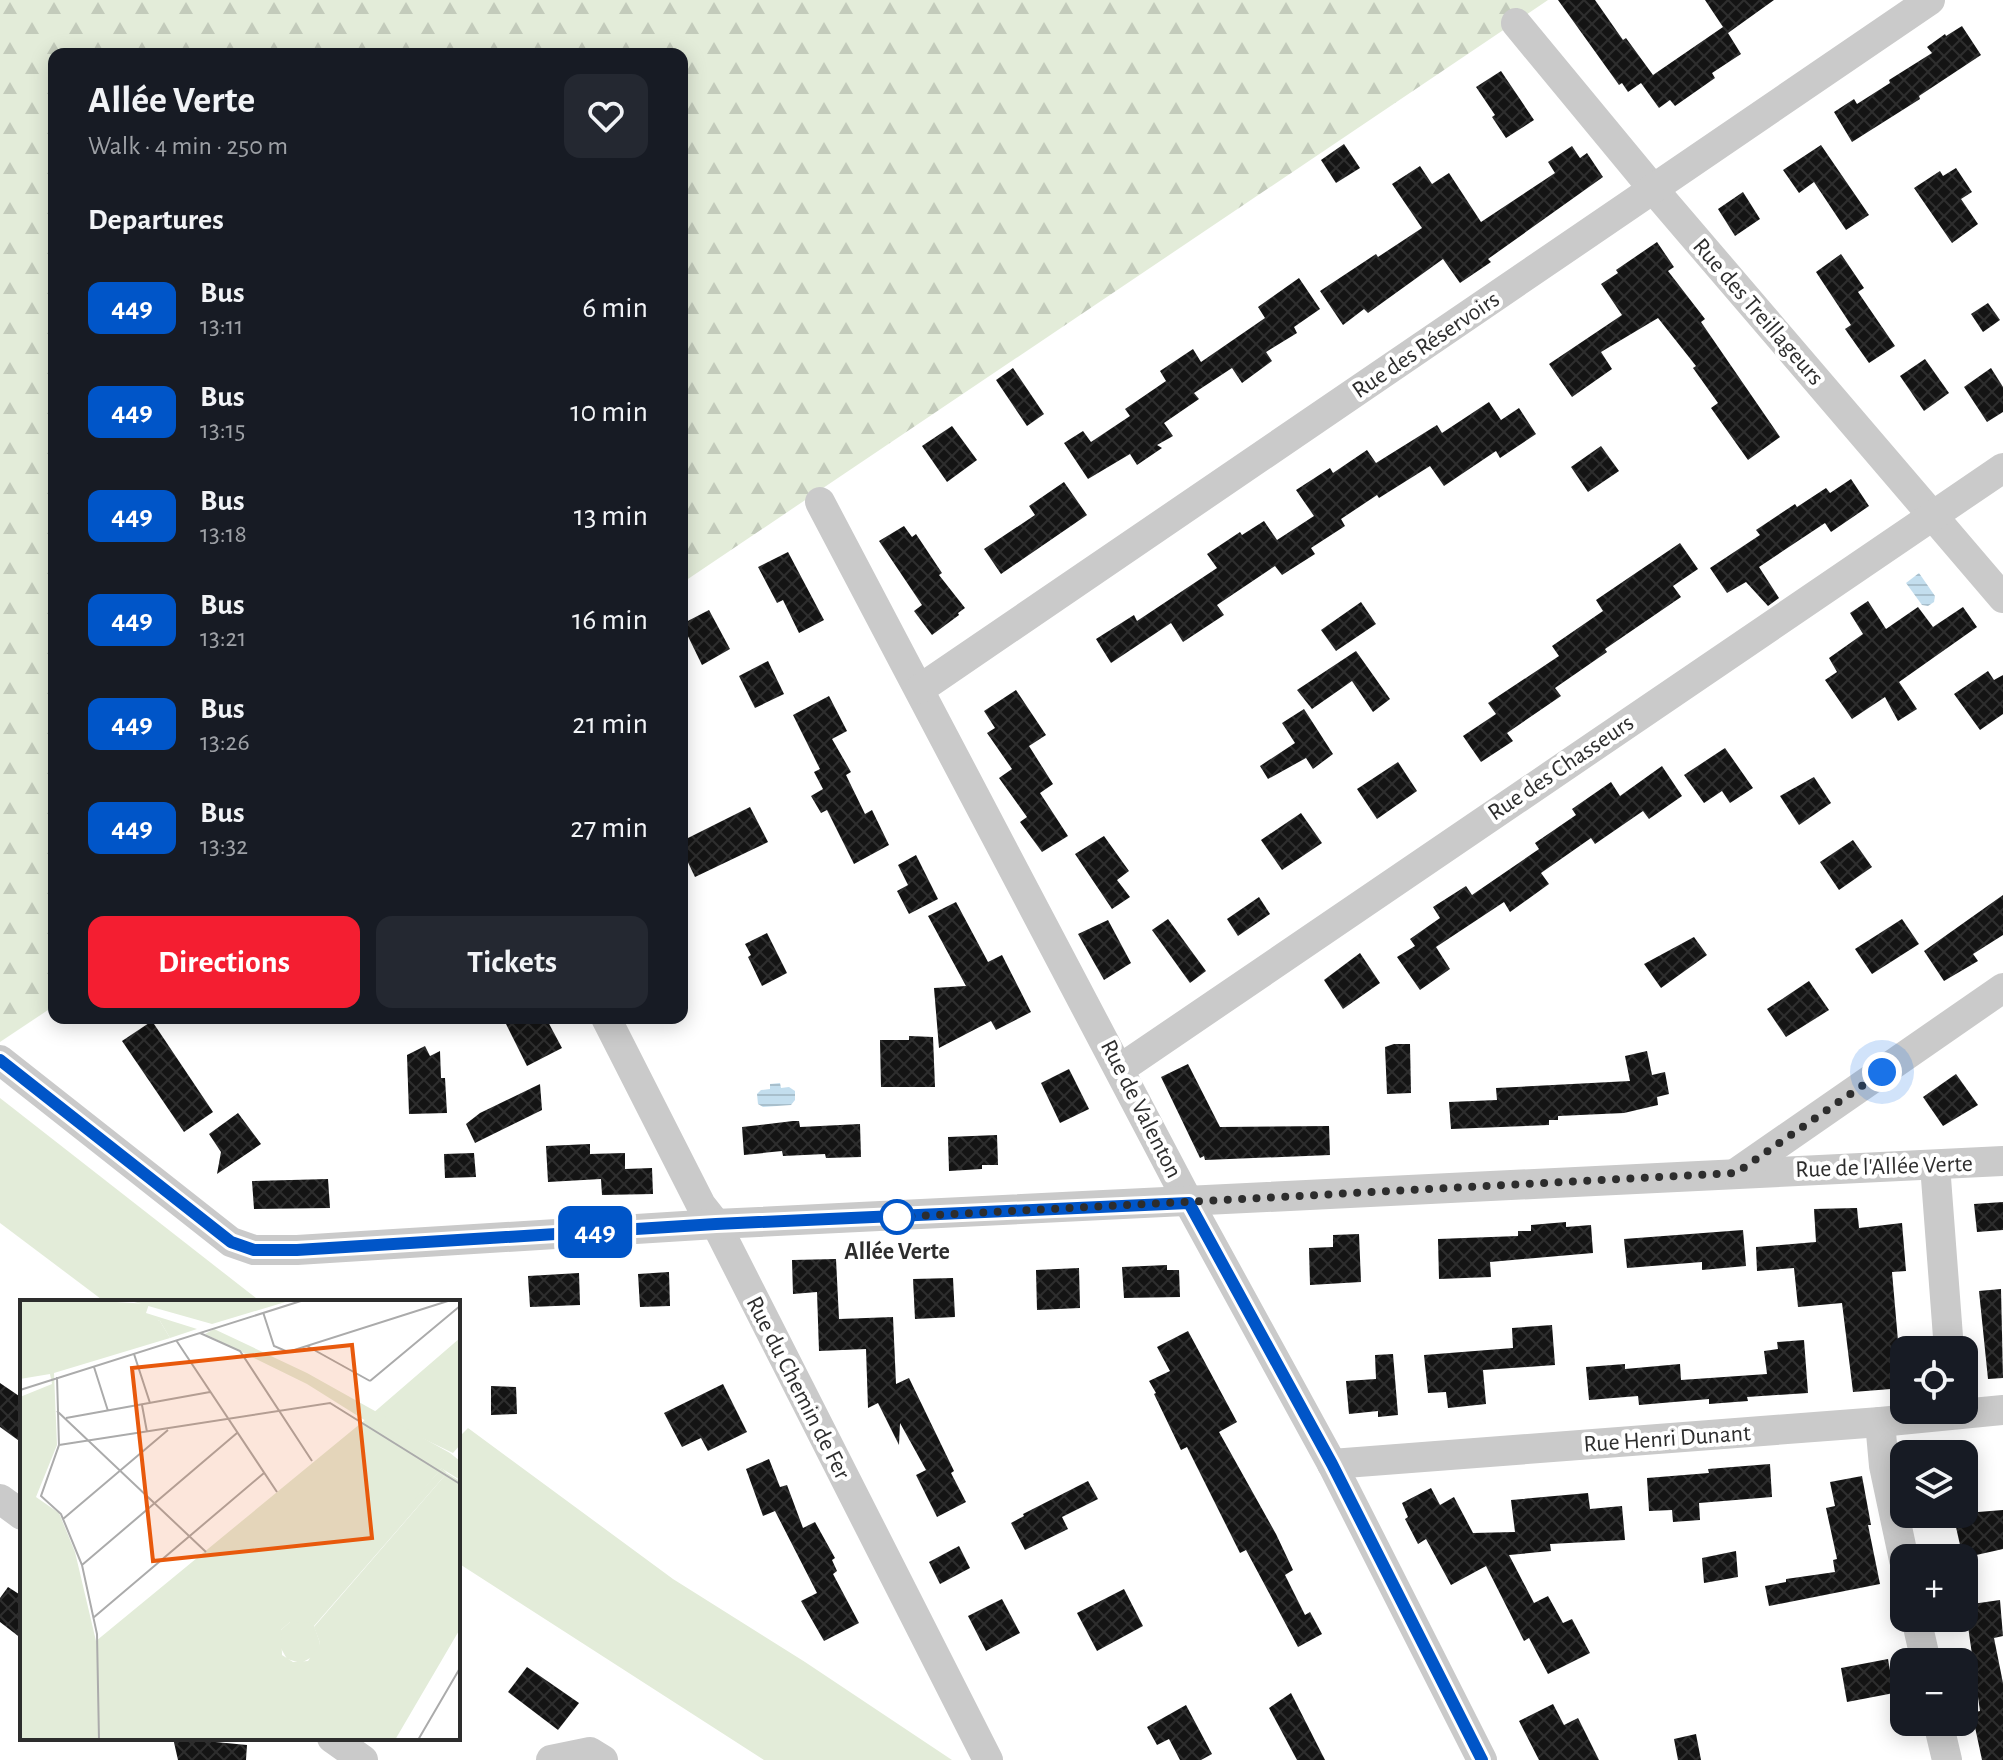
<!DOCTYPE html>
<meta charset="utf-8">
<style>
body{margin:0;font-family:"Alegreya Sans",sans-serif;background:#242831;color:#f1f3f6;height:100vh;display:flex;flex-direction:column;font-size:30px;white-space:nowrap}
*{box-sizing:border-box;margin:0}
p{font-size:26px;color:#9ea1a6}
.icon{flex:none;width:44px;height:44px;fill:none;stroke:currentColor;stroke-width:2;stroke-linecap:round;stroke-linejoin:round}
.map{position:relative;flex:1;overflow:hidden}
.sheet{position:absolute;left:48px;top:48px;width:640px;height:976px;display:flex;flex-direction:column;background:#171b24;border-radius:16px;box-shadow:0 4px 20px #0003}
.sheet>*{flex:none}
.badge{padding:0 16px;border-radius:12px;font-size:28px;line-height:52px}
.controls{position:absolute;left:1890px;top:1336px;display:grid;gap:16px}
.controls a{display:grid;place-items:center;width:88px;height:88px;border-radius:16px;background:#171b24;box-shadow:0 4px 20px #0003;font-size:40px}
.you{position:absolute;width:40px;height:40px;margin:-20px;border:6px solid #fff;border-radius:50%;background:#1a73e8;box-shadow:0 0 0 12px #1a73e833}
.map>.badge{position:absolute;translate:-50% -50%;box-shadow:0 0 0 4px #fff}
h2{padding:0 40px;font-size:30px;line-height:72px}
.round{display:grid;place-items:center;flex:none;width:84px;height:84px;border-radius:16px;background:#242831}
.summary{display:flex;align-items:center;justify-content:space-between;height:136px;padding:0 40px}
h1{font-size:38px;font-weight:600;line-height:60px}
.primary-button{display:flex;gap:16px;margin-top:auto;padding:16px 40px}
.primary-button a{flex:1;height:92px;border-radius:16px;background:#f41e31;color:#fff;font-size:32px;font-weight:600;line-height:92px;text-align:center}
.primary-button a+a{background:#242831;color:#f1f3f6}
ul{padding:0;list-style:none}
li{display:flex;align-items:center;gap:24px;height:104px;padding:0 40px}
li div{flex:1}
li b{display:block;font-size:30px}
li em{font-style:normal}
li .badge{min-width:88px;font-weight:700;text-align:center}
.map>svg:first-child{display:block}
.forest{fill:url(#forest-firs)}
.park{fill:#e3ecd9}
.water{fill:url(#water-rules)}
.building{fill:url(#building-cross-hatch)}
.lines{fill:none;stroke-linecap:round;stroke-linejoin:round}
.minor{stroke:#cacaca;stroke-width:30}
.line-casing{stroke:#fff;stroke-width:18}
.line{stroke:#0055c8;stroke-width:12}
.walk{stroke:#2d2d2d;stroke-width:8;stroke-dasharray:0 14.4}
.stop-dot{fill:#fff;stroke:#0055c8;stroke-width:4}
.labels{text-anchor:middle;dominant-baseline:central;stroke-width:8;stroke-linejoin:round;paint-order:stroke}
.street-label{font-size:24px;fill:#2d2d2d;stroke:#fff}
.stop-label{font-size:24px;font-weight:bold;fill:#2d2d2d;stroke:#fff}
.inset-road{fill:none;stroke:#ababab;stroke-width:2}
.view{fill:#e8590c;fill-opacity:0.15;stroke:#e8590c;stroke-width:4}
.inset-edge{fill:none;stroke:#2d2d2d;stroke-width:4}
</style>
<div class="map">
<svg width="2003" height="1760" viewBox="0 0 2003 1760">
<defs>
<pattern id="forest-firs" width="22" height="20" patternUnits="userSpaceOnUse" patternTransform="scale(2)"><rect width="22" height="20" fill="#e3ecd9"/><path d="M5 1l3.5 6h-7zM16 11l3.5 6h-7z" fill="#c3cbbb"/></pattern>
<pattern id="water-rules" width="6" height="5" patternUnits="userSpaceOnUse" patternTransform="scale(2)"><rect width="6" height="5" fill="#c3deee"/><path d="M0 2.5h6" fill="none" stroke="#a8bfcc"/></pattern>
<pattern id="building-cross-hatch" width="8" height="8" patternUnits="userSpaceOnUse" patternTransform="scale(2)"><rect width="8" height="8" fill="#141414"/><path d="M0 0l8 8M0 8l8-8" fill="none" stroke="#2e2e2e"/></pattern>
</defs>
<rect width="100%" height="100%" fill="#fff"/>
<polygon class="forest" points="0,0 1548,0 682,583 682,54 54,54 54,1006 0,1042"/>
<g class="park">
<polygon points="0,1098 261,1302 105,1302 0,1223"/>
<polygon points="468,1428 673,1579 805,1662 952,1760 764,1760 458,1563 458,1438"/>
</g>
<g class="water">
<polygon points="1919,573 1935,596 1934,602 1928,606 1922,605 1906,583"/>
<polygon points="780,1083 781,1088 789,1087 795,1091 795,1100 791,1105 763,1107 758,1104 757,1094 761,1090 770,1089 770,1084"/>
</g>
<g class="building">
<polygon points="1558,0 1595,0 1623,40 1626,38 1653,75 1723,27 1705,0 1774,0 1728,33 1741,54 1712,73 1715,78 1675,106 1670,100 1659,108 1641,83 1628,92 1622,83 1619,85"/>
<polygon points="1962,26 1981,55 1919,96 1920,99 1852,142 1834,112 1854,99 1857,104 1890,83 1889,80 1932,53 1927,47 1945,34 1946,36"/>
<polygon points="1501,71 1534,120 1506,138 1492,117 1495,115 1476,87"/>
<polygon points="1344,144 1360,168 1336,183 1321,160"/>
<polygon points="1821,145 1869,215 1846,230 1814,182 1799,193 1783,170"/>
<polygon points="1572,146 1580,158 1587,153 1603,177 1488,259 1491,262 1460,283 1443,259 1368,313 1364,309 1343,325 1320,291 1376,254 1378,257 1422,228 1392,184 1420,166 1432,184 1449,173 1481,222 1555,173 1548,162"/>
<polygon points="1956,168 1972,192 1961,199 1978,224 1952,243 1914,188 1940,171 1943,176"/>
<polygon points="1743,192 1760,219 1735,236 1718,209"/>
<polygon points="1657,242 1674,267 1668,271 1705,319 1701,322 1780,437 1748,460 1711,408 1718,403 1693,368 1696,366 1658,318 1601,352 1612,369 1572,397 1549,364 1622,315 1601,284 1618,273 1616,270"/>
<polygon points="1841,254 1864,288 1858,292 1895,346 1869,363 1845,329 1851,325 1816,272"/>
<polygon points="1299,278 1320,309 1294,327 1297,333 1266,352 1272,361 1242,383 1232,368 1194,393 1199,399 1164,423 1173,436 1157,445 1162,448 1137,465 1130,454 1088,479 1064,443 1083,431 1091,442 1130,416 1125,409 1166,381 1160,371 1193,349 1201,362 1265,318 1258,307"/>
<polygon points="1988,303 2000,320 1983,332 1971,314"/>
<polygon points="1925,359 1949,393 1924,411 1900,376"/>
<polygon points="1013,368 1044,414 1027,426 996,380"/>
<polygon points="1991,368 2003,387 2003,412 1987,422 1964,387"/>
<polygon points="1489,402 1501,420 1519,408 1536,434 1500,458 1496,451 1444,486 1430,466 1379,498 1377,495 1341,519 1345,526 1311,548 1315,554 1282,575 1275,566 1217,605 1224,615 1183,642 1171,623 1111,663 1096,639 1134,615 1137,621 1217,568 1207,554 1240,532 1242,535 1264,521 1277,540 1314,516 1296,490 1330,468 1333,473 1367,450 1376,463 1437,425 1442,433"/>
<polygon points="952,426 977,460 947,482 922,446"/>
<polygon points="1601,446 1619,471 1588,492 1571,467"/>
<polygon points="1851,479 1869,506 1831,532 1825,523 1759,567 1779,598 1768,606 1746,582 1727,593 1710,568 1760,535 1756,530 1795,504 1797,507 1826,488 1830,493"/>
<polygon points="1064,482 1087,515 1001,574 984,549 1035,515 1029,506"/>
<polygon points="904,526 912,537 916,534 942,573 939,575 965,608 958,613 959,615 932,635 914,611 922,605 879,541"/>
<polygon points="1680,543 1698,569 1673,586 1681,597 1605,649 1607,652 1555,688 1561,696 1507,733 1513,741 1481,762 1463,736 1496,714 1488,703 1559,656 1552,646 1603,611 1596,600"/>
<polygon points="788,552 824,620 799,633 783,600 777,603 758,567"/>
<polygon points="1868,601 1886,629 1918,607 1933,627 1963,607 1977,627 1899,682 1917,709 1898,721 1885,697 1852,719 1825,680 1837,672 1829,658 1863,634 1850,613"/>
<polygon points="1361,602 1376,624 1336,651 1321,630"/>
<polygon points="709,610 730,649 702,665 682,624"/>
<polygon points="1356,651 1390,699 1373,712 1352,681 1312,709 1297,690"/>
<polygon points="768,661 784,694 755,708 739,676"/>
<polygon points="1988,671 1994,680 2003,675 2003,714 1980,730 1954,694"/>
<polygon points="1016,690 1046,735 1029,746 1053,784 1040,793 1068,836 1042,852 1020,822 1027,817 999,778 1012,769 987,733 995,728 984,711"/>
<polygon points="829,696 847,731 832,739 851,772 846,775 865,814 872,810 889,845 854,864 827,810 821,813 811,796 823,789 814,772 820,769 793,715"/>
<polygon points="1304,709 1333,754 1313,769 1306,758 1268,779 1260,766 1295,743 1282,723"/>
<polygon points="1725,748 1753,788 1730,803 1722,791 1704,803 1684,775"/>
<polygon points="1398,762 1417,791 1377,819 1357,789"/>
<polygon points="1662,766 1682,796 1649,819 1643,811 1595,844 1591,838 1541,873 1549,884 1510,912 1504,902 1436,947 1450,969 1420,990 1397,957 1415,946 1410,939 1440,918 1433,907 1466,886 1472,895 1539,849 1535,843 1576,815 1572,809 1611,782 1620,796"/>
<polygon points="1814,777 1831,803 1799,825 1780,796"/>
<polygon points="750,807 768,842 695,877 682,850 682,841"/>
<polygon points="1301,813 1322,843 1282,870 1261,840"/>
<polygon points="1104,836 1129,871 1117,880 1130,897 1112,909 1075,854"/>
<polygon points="1853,840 1872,867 1839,890 1820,862"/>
<polygon points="916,855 938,899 909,914 897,891 908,885 898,865"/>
<polygon points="2003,895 2003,935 1973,954 1978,961 1944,981 1924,951"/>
<polygon points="1259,897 1270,914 1238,936 1227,919"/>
<polygon points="956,902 988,962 1002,955 1031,1012 996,1030 991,1021 939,1048 934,988 966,986 928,916"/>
<polygon points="1168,919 1206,971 1190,983 1152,930"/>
<polygon points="1902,919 1919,944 1872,974 1855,949"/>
<polygon points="1108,920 1131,963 1104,980 1078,934"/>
<polygon points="767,933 787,973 762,986 748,957 751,955 745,944"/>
<polygon points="1694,937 1707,955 1661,988 1644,964"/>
<polygon points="1360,953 1380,983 1343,1009 1324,980"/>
<polygon points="1809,981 1829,1010 1786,1037 1767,1009"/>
<polygon points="503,1018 546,1018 562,1048 527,1066"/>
<polygon points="152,1021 213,1112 184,1132 122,1041"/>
<polygon points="909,1036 933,1037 935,1087 881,1087 880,1040 909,1040"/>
<polygon points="1394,1044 1410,1044 1411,1093 1387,1094 1385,1047"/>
<polygon points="425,1046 430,1056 440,1051 441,1078 445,1078 447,1113 409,1114 407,1055"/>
<polygon points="1647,1051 1652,1075 1665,1072 1669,1094 1657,1097 1658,1105 1624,1113 1558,1116 1558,1120 1549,1120 1549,1125 1451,1129 1449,1102 1497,1100 1496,1088 1630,1081 1625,1056"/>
<polygon points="1188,1064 1220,1127 1329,1126 1330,1155 1205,1160 1204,1156 1200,1158 1161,1077"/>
<polygon points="1069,1069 1089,1109 1060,1123 1041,1083"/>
<polygon points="1956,1074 1978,1105 1943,1126 1923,1097"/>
<polygon points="540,1084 542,1110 475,1143 466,1124 480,1113"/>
<polygon points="238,1113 261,1144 217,1174 221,1152 209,1134"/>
<polygon points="793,1121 799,1121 800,1127 860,1124 861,1157 826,1158 825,1154 783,1156 782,1151 744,1155 742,1127"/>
<polygon points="997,1135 998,1165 982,1165 982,1169 949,1171 948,1137"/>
<polygon points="590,1144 590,1154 625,1153 625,1169 652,1168 653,1194 602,1195 601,1179 548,1182 546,1146"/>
<polygon points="474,1153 476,1177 445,1178 444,1154"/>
<polygon points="328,1179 330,1208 254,1209 252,1181"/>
<polygon points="2003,1202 2003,1230 1977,1232 1974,1204"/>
<polygon points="1857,1208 1859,1228 1902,1223 1906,1271 1892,1272 1901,1375 1890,1376 1891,1389 1853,1392 1842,1303 1798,1307 1794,1268 1757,1271 1756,1247 1816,1242 1814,1209"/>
<polygon points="1566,1222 1566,1227 1591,1225 1593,1253 1490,1262 1491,1277 1439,1279 1438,1239 1518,1236 1518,1231 1531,1231 1531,1225"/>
<polygon points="1743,1230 1746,1266 1702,1270 1702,1262 1627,1268 1624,1239"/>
<polygon points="1359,1234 1361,1282 1310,1285 1309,1248 1333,1247 1333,1235"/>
<polygon points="836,1259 839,1319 893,1317 896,1384 909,1378 954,1471 951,1473 966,1502 937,1517 916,1475 926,1470 900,1423 899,1445 878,1403 868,1408 866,1349 819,1351 817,1292 793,1294 792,1260"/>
<polygon points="1167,1265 1167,1270 1179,1270 1180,1297 1124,1298 1122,1267"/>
<polygon points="1079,1268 1080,1308 1037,1310 1036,1270"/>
<polygon points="669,1272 670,1306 640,1307 638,1274"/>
<polygon points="579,1273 580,1305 530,1307 528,1276"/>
<polygon points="953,1278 955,1317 915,1319 913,1279"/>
<polygon points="2001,1289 2003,1378 1988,1379 1979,1291"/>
<polygon points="1552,1325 1555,1365 1483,1370 1486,1404 1448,1408 1446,1392 1428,1393 1424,1355 1513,1348 1512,1328"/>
<polygon points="1188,1331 1237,1422 1219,1432 1276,1534 1293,1570 1285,1575 1305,1615 1310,1612 1322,1634 1298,1647 1246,1550 1240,1553 1187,1447 1181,1450 1154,1394 1156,1393 1149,1381 1170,1371 1157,1347"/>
<polygon points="1804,1340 1808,1393 1747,1397 1748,1401 1709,1404 1709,1399 1639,1405 1638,1396 1589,1400 1586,1367 1625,1364 1625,1369 1680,1364 1681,1380 1767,1374 1764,1351 1778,1349 1777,1342"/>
<polygon points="1393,1354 1398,1415 1378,1417 1378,1411 1349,1414 1346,1381 1376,1379 1375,1355"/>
<polygon points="0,1383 22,1398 22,1443 0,1427"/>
<polygon points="723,1384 747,1432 708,1451 701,1438 682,1447 664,1413"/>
<polygon points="491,1386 516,1387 517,1414 491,1415"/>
<polygon points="769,1459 780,1487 787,1485 803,1528 815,1522 835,1558 832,1560 837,1571 833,1574 859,1623 824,1641 801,1601 817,1593 775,1511 763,1516 746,1469"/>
<polygon points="1770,1464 1772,1497 1699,1503 1700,1520 1673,1522 1672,1510 1649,1511 1647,1478 1709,1473 1708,1469"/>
<polygon points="1862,1476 1871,1525 1868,1525 1880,1584 1769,1606 1765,1586 1786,1582 1786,1579 1835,1572 1833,1560 1837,1559 1826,1508 1835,1506 1830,1482"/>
<polygon points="1088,1481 1098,1499 1062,1517 1068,1529 1025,1550 1011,1523 1024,1516 1023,1514"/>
<polygon points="1431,1488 1440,1505 1454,1497 1473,1533 1515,1532 1511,1500 1588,1493 1590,1509 1622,1506 1625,1540 1550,1544 1551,1551 1509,1555 1534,1603 1548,1596 1563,1623 1572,1619 1590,1653 1548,1674 1529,1638 1524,1641 1486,1566 1451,1585 1426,1539 1418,1544 1405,1519 1408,1517 1402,1503"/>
<polygon points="2003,1510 2003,1549 1963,1558 1953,1514"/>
<polygon points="959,1546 970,1568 940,1584 929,1562"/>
<polygon points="1736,1551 1738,1577 1704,1583 1702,1558"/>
<polygon points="8,1587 22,1596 22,1639 0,1622 0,1598"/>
<polygon points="1124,1589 1143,1626 1097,1651 1077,1613"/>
<polygon points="1002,1599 1020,1633 986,1651 968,1616"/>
<polygon points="2000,1600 2003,1636 1994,1638 2003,1683 2003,1760 1982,1760 1972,1713 1980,1711 1965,1605"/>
<polygon points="1888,1659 1894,1693 1847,1702 1841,1668"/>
<polygon points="527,1667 579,1703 558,1730 508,1692"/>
<polygon points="1291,1693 1325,1760 1297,1760 1269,1708"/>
<polygon points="1553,1704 1564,1725 1578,1718 1599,1760 1539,1760 1519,1721"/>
<polygon points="1186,1705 1212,1754 1201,1760 1180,1760 1169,1739 1157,1745 1147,1727"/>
<polygon points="1696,1734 1701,1760 1678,1760 1674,1739"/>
<polygon points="173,1738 247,1745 246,1760 178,1760"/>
</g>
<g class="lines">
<g class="minor">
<polyline points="1516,23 1654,190 2003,598"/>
<polyline points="820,502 1189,1203 1332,1464 1482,1760"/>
<polyline points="920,689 1930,0"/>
<polyline points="606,1018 701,1205 716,1224 988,1760"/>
<polyline points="0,1060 231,1242 254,1250 297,1250 716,1224 2003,1161"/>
<polyline points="1120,1069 2003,468"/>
<polyline points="1935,1165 1949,1350"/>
<polyline points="1736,1173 2003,988"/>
<polyline points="1880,1422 1884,1466 1904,1560"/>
<polyline points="1332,1464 1880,1422 2003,1410"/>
<polyline points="0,1499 22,1515"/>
<polyline points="1916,1618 1926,1662"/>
<polyline points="1938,1722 1947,1760"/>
<polyline points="332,1738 363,1760"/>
<polyline points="551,1760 590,1752 603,1760"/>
</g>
</g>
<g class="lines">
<g class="line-casing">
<polyline id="line" points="0,1060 231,1242 254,1250 297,1250 716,1224 1189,1203 1332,1464 1482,1760"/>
</g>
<use href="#line" class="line"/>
<polyline class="walk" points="897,1217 1736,1173 1882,1072"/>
</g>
<circle class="stop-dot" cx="897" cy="1217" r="16"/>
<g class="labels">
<g class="street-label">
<text transform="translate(1758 312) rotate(49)">Rue des Treillageurs</text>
<text transform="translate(1426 345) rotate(-34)">Rue des Réservoirs</text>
<text transform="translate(1561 768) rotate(-34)">Rue des Chasseurs</text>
<text transform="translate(1141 1109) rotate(63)">Rue de Valenton</text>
<text transform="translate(1884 1167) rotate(-2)">Rue de l'Allée Verte</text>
<text transform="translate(798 1388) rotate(63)">Rue du Chemin de Fer</text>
<text transform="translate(1667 1439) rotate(-4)">Rue Henri Dunant</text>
</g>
<g class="stop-label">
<text x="897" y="1252">Allée Verte</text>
</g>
</g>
<g transform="translate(20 1300)">
<rect width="440" height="440" fill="#fff"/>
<path d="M64,0L129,4L126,13L177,29L150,38L140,21ZM422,168L427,173L294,326L300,343L294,356L281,363L267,359L258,343L261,330L270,322L285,321Z" fill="#e3ecd9"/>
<path d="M0,0H64L116,11L140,21L150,38L34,73L37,145L16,197L39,213L55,252L76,341L346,119L422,168L289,323L270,322L261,330L262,355L273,362L288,361L300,343L294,327L427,173L440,181V329L375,440H0V97L32,84L30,74L0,79ZM107,0H272L192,24ZM440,38V145L433,153L352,114Z" fill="#e3ecd9"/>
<path d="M194,29L287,73L430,153L440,161V180L287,84L185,34Z" fill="#e3ecd9"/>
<path class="inset-road" d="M243,12L254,46L268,52L431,0M180,33L220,51L292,161M156,40L257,192M287,46L350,81M114,54L130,103M74,67L88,111M37,77L39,145L21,196L41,214L62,265L77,334L79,440M350,81L440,6M0,90L284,0M122,105L127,132M37,111L186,252M46,118L190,92M39,145L310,103L440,184M43,219L148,130M62,265L217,133M73,318L244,173M398,440L440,368"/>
<path class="view" d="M332,45L352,238L133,261L112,68Z"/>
<rect width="440" height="440" class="inset-edge"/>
</g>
</svg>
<div class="controls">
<a><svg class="icon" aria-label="locate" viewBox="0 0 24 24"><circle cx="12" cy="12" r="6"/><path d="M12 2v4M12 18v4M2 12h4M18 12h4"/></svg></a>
<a><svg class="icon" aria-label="layers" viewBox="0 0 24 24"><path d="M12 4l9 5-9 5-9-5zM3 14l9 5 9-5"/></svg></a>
<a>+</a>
<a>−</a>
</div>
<div class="you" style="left:1882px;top:1072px"></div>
<b class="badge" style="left:595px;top:1232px;background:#0055c8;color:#fff">449</b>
<section class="sheet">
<div class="summary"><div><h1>Allée Verte</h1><p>Walk · 4 min · 250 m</p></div><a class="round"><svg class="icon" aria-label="heart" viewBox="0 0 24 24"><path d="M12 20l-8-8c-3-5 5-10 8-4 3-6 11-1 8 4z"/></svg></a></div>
<h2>Departures</h2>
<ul>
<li><span class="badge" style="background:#0055c8;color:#fff">449</span><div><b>Bus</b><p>13:11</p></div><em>6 min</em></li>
<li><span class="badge" style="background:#0055c8;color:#fff">449</span><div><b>Bus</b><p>13:15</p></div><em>10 min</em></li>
<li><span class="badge" style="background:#0055c8;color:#fff">449</span><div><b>Bus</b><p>13:18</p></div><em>13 min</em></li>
<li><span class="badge" style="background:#0055c8;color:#fff">449</span><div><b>Bus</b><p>13:21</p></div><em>16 min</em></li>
<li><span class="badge" style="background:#0055c8;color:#fff">449</span><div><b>Bus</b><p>13:26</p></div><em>21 min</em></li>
<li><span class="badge" style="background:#0055c8;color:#fff">449</span><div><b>Bus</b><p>13:32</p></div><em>27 min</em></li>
</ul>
<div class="primary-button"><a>Directions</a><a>Tickets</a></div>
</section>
</div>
